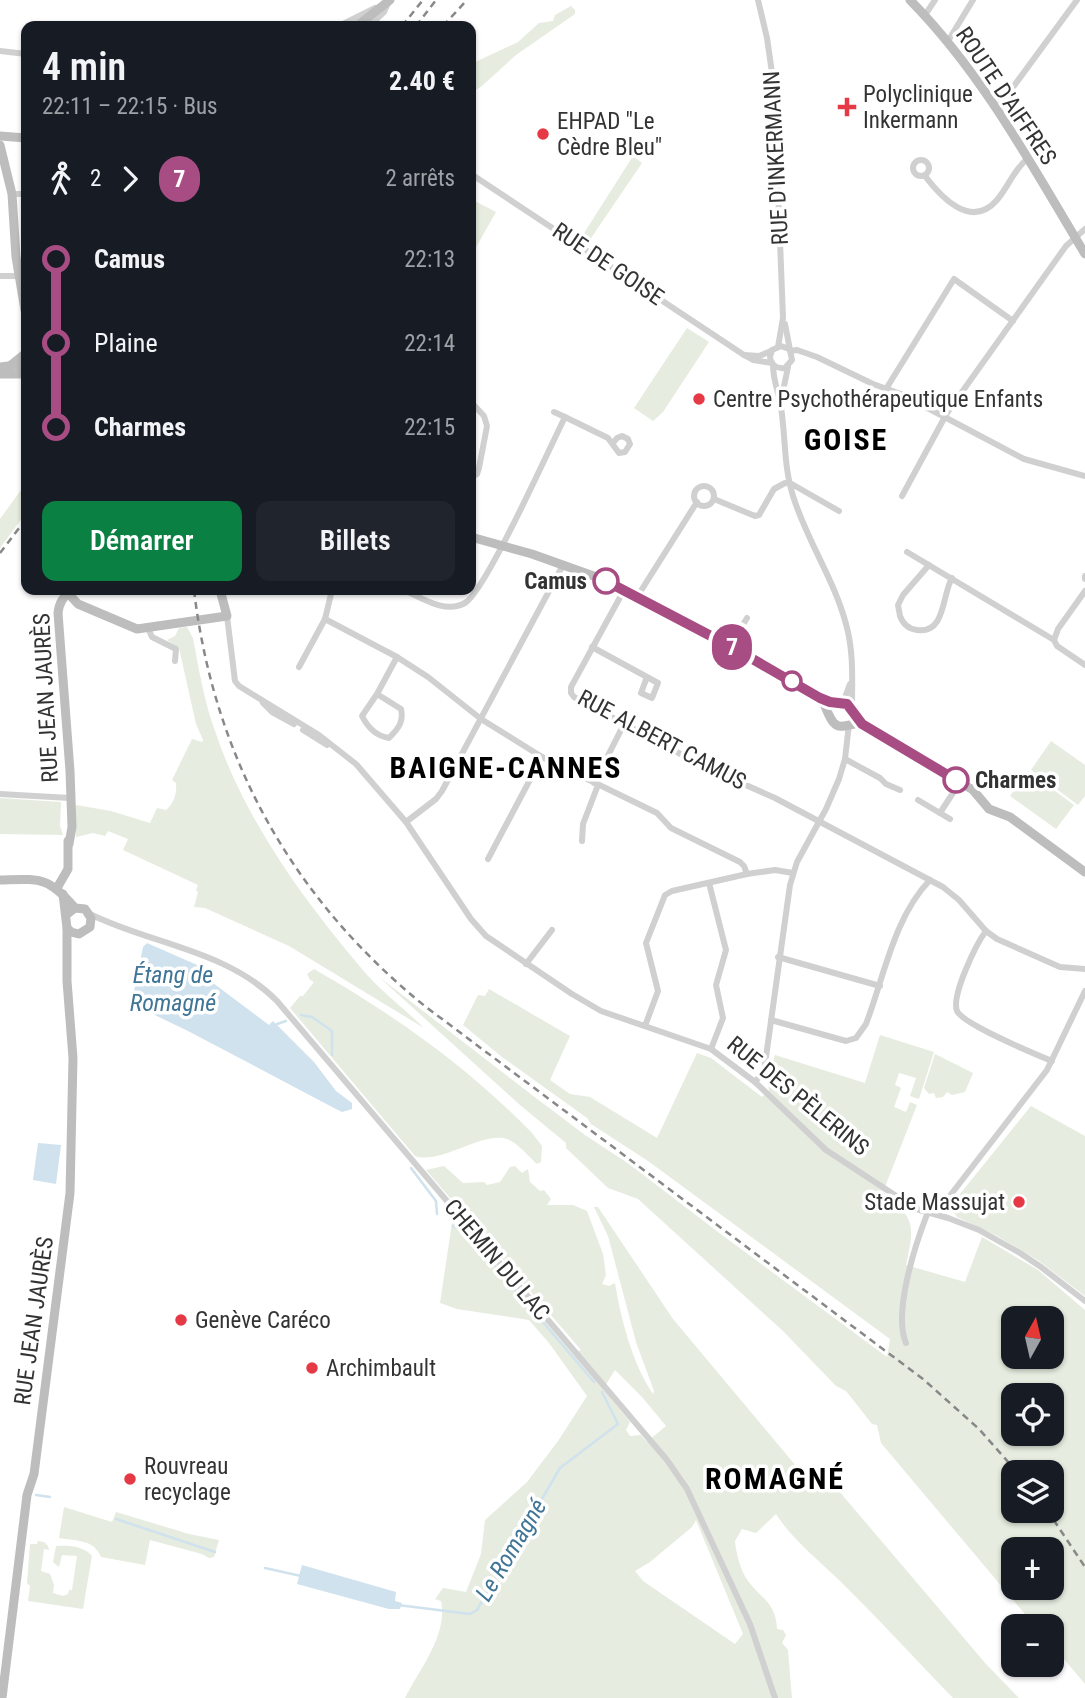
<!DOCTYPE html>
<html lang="fr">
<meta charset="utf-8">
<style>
body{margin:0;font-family:"Roboto Condensed",sans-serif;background:#20242c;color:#f1f3f6;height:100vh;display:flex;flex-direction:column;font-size:26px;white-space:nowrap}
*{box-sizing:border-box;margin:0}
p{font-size:23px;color:#9ea1a6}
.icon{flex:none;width:38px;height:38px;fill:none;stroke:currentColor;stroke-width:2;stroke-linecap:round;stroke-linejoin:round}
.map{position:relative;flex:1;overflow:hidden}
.details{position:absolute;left:21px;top:21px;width:455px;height:574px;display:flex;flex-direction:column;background:#171b24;border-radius:14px;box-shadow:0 2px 5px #0004}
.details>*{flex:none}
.badge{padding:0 14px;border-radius:23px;font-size:24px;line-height:46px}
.needle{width:46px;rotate:8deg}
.fabs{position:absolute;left:1001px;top:1306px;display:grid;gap:14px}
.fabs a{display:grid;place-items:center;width:63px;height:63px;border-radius:14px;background:#171b24;box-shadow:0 2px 5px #0004;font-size:35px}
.map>.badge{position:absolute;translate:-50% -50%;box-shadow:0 0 0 4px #fff}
.legs{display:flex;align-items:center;gap:10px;height:77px;padding:0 21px;font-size:23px}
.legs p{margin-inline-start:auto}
.overview{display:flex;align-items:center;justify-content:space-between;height:119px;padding:0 21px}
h1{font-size:38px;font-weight:600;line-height:52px}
.primary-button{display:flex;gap:14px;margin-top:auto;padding:14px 21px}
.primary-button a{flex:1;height:80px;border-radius:14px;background:#0b8043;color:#fff;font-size:28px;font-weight:600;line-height:80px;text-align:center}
.primary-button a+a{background:#20242c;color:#f1f3f6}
ul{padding:0 21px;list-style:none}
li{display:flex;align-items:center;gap:24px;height:84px;font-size:26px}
li i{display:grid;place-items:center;width:10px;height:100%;margin:0 9px;background:currentColor}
li i::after{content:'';width:18px;height:18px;margin:-9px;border:5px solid;border-radius:50%;background:#171b24}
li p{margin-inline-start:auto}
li:first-child i{background:linear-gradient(#0000 50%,currentColor 0)}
li:last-child i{background:linear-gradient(currentColor 50%,#0000 0)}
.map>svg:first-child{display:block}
.green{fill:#e6ecdf;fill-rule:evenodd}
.water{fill:#cfe2ee}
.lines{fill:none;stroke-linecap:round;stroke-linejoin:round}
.stream{stroke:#cfe2ee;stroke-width:2.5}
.street{stroke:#d0d0d0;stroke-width:6}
.secondary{stroke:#bdbdbd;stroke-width:9}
.rail{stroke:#888;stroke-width:2.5;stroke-dasharray:7 5;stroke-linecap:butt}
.line-1-casing{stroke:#fff;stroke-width:16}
.line-1{stroke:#a84d84;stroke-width:10}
.poi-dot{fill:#e63946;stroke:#fff;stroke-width:2.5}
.stop-1-dot{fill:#fff;stroke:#a84d84;stroke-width:3.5}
.labels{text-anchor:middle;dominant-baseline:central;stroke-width:7;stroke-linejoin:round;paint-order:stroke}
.poi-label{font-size:23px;fill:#333;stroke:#fff;text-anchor:start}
.street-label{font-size:23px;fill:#333;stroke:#fff}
.stop-label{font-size:23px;font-weight:bold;fill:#333;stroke:#fff;text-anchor:end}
.water-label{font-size:24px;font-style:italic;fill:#3f7597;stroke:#fff}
.district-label{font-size:30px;font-weight:bold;letter-spacing:2px;fill:#000;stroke:#fff}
</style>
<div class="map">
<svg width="1085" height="1698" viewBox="0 0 1085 1698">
<rect width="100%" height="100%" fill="#fff"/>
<g class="green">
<polygon points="571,6 575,10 575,14 516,55 482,86 471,93 471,64 518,42 539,23 553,21 555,15"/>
<polygon points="633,156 642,163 587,244 581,238"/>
<polygon points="471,199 496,212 471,256"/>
<polygon points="687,328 709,342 663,412 653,421 634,408"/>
<polygon points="26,483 26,513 0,548 0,519"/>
<path d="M187,627L193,638C199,669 204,701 215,731C245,820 302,898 362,969C380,991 404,1008 424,1028L289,946L205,908L194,907L198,892L196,890L198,885L123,850L128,839L108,831L105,836L93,833L76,837V805L111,811L150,823L157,808L166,810C174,803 177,794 176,783L172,780L192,739L202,742L203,740L196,724L179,648L167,640L175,636L179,628Z"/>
<polygon points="1051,741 1085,765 1085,796 1078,805 1031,770"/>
<polygon points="1028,771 1074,805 1056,829 1010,796"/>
<polygon points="0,798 61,802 60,826 63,835 0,834"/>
<path d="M314,969C393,1014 468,1067 532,1133L542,1146L541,1162L537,1164C528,1156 518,1143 507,1139C483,1131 440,1165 415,1156L290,1008L300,996H303L314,982L310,980L307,974Z"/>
<path d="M379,977L532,1095L585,1135L629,1164L718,1232L887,1357L890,1339L648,1161L591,1124L587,1118L502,1057L463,1025L478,995L485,996L489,989L570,1036L550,1080L570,1094L590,1097L657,1138L697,1053L711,1058L762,1097L769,1090L767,1078L775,1055L865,1083L880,1035L934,1052L919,1099L910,1096L916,1078L899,1073L895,1085L901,1088L894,1107L906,1112L910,1102L917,1105L883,1192C915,1219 915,1224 906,1265L965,1282L982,1237L1038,1270L1085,1310V1684L1052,1645V1626H1035L881,1443L877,1425L872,1424L846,1391L836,1386L783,1331L638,1199L608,1188L566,1148V1143L520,1105ZM1013,1318H1052V1356H1013ZM1013,1395H1052V1433H1013ZM1013,1472H1052V1510H1013ZM1013,1549H1052V1587H1013Z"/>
<polygon points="935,1054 973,1073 965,1092 952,1095 947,1092 943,1097 936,1098 934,1093 929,1094 924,1088"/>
<polygon points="1031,1106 1085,1136 1085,1296 1039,1261 997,1236 957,1217 951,1209 956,1199"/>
<path d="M444,1166L463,1183L484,1182L487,1185L500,1182L510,1167L515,1166L522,1173L528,1169L530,1182L540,1191L544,1190L551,1199L547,1205H573L587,1211L603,1254L606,1275L602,1284L609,1286L615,1283C621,1319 632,1363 653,1394L654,1391L636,1342L608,1236L594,1207H598L673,1319L796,1466L802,1465L812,1474L821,1470L986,1664L1019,1698H953C915,1659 878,1618 839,1580C817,1559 791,1538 776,1514L756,1533L742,1529L735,1541C736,1553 740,1568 746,1578C759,1598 776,1601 777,1629L783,1630L786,1635L782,1643L788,1650L792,1698H405C420,1668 448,1635 441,1601L435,1599L443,1588L466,1592L481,1554L485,1520L527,1482L558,1441L587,1396L549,1343L529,1320L457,1309L440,1303L452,1223L457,1221L463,1223L572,1353L581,1350L426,1170ZM615,1370L642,1397L666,1426L647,1442L641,1435L630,1436L626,1430L630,1422L603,1389ZM696,1520L743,1634L735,1644L643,1581L635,1571L650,1562L692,1527Z"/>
<path d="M64,1507L112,1522L116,1512L189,1534L219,1540L214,1557L209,1558L202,1554L150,1540L145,1565L101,1557C94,1539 76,1541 59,1538Z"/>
<path d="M38,1541L44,1542L48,1546L49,1550L44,1549L41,1571L50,1574L54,1585L53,1593L63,1596L68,1594L69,1590H72L77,1556L62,1555L59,1567L53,1562L56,1546C68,1545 84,1546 92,1556L83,1609L28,1601L30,1586L27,1583L30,1544H37Z"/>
</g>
<g class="water">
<polygon points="147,943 204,968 201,974 269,1025 273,1021 314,1062 336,1091 352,1103 352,1109 342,1112 334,1108 188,1031 136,1006 132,1001 143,947"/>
<polygon points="38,1143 61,1145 56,1184 33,1180"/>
<polygon points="302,1565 396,1592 395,1601 402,1603 400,1609 389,1609 297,1584"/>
</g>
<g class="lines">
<g class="stream">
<polyline points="301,1015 312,1017 332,1031 332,1055"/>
<polyline points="277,1024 286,1021"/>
<polyline points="411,1168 436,1201 437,1214"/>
<polyline points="453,1226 467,1233 594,1382"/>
<polyline points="36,1495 50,1497"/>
<polyline points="116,1519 215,1552"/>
<polyline points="265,1568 301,1576"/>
<polyline points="398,1605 470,1614 477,1610 560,1468 618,1424 602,1392"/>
</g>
<g class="street">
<polyline points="758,0 767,38 774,87 783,318 778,347"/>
<polyline points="925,15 935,0"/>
<polyline points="339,26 375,8"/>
<polyline points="369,26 384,12 389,1"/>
<polyline points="948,41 973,0"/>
<polyline points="0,51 26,54"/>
<polyline points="997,109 1077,0"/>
<circle cx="921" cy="168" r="8"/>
<polyline points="471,174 744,355 753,360 772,363"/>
<path d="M925,176C941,197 971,230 997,200C1008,187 1014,170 1027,159"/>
<polyline points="12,194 26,194"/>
<polyline points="0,276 19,276"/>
<path d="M785,324L792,360L785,368C777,369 771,365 770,357L772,350L781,346L789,349"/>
<polyline points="790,351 797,350 817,357 873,384 901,394 1024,459 1085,476"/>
<polyline points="744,355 759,356 771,351"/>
<path d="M773,365C773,378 777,389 780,401C786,433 783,465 793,496C807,541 834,579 846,624C854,652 852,681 852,709"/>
<polyline points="886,389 954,279 1013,321"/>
<polyline points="781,401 788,367"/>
<polyline points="471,402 484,416 487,426 479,468 477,474 471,477"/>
<polyline points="554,412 565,417"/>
<circle cx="704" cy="496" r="10"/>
<polyline points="902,496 947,413 1066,246 1085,229"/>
<polyline points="714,499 755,516 759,515 774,489 785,483 790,483 839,511"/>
<polyline points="907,552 1054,640 1058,629 1085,591"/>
<path d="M929,565L903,595L898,605L900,616C903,624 908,629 917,630C946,634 942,594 952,578"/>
<polyline points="1085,576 1085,579"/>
<path d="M404,590C422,598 445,614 465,603C485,592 550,447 565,417L608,438L619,453L625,452L630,444L628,439L622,436L617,438L613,443"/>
<polyline points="624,590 571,687 571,693 574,697 701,765 775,798 943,887 959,900 986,931 997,939 1060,967 1085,969"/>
<polyline points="637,597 697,502"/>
<polyline points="227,616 235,681 239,686 319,735 356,764 406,822 471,919 486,936 572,994 601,1011 711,1049 755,1082 826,1150 916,1209 948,1218 979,1230 1020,1253 1041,1267 1085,1301"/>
<polyline points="325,619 332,590"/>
<polyline points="148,628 152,637 176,649 175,661"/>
<polyline points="1054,640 1057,646 1085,665"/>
<polyline points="730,646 747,618"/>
<polyline points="592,647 658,683 652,698 641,693 647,677"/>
<polyline points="299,667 325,619 397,657 428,677 481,719 542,757 657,813 671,828 740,862 744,866 747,874 775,870 793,873"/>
<path d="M377,694L401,709C404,722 398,729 389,738C376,736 368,728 362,716L377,694L397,657"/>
<polyline points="263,703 272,712 294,724"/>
<polyline points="841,703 844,700 850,684"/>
<polyline points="303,730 327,745"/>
<polyline points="845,759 880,778 886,784 900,790"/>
<polyline points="594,783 624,724"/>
<polyline points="0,794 70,798"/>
<polyline points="918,800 950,819"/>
<polyline points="940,813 960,782"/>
<polyline points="406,822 436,799 442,791 563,565"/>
<polyline points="582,841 583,824 598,785"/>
<polyline points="488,859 542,757"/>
<polyline points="709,883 726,950 716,985 723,1018 711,1049"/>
<path d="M90,914C150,944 227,950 277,1001L667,1460L687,1489L750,1624L775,1698"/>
<path d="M986,931C976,944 951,996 957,1011C963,1024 1035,1054 1052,1061"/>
<polyline points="778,957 880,986"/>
<polyline points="526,964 552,930"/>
<path d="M771,1020L846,1041L856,1038L866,1024C884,977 894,917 930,880"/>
<polyline points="645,1026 658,991 646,943 665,895 672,891 747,874"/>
<polyline points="755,1082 764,1071 790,885 797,862 826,809 839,779 845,759 849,724"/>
<path d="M906,1343C893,1313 915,1246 926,1217L928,1213L942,1206L1047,1070L1085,991"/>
</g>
<g class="secondary">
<path d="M910,0C983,74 1032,166 1085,254"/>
<polyline points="357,26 390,0"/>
<polyline points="0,136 26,138"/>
<polyline points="0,145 12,194 16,257 26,316"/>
<polyline points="11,365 26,353"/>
<polyline points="0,367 16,365 26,367"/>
<polyline points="0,374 26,374"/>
<polyline points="471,537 532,554 602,579 730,646 820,698 837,704 847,704 862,724 973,790 989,809 1010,817 1085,872"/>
<polyline points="65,590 78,604 137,629 227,616 220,590"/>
<path d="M821,699C828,708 830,729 844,726C852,725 854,723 862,724"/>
<path d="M69,844L72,827L70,771L58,613C59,604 62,597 70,593V590"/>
<path d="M0,880C40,879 48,876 75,908"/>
<polyline points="57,888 68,869 68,841"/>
<polyline points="63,894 67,928 71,932 79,934 90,927 91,918 85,909 75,908 66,915"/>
<polyline points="2,1698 27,1495 34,1474 70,1193 73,1058 67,981 67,928"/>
</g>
<g class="rail">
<polyline points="402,26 423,0"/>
<polyline points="416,26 436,0"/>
<polyline points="443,26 467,0"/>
<polyline points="0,553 26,519"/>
<path d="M194,590C214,759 293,900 426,1007L923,1379L979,1429L1017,1472"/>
<polyline points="1047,1510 1085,1567"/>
</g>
</g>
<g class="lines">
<g class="line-1-casing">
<polyline id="line-1" points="606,581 730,646 820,698 830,702 847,704 862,724 956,780"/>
</g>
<use href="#line-1" class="line-1"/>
</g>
<g class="poi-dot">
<path d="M843.5 96.5h7v7h7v7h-7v7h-7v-7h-7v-7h7z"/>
<circle cx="543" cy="134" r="7"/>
<circle cx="699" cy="399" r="7"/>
<circle cx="1019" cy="1202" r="7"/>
<circle cx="181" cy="1320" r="7"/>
<circle cx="312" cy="1368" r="7"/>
<circle cx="130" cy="1479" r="7"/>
</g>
<g class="stop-1-dot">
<circle cx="606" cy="581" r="12"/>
<circle cx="792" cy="681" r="9"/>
<circle cx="956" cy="780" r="12"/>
</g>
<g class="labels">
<g class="poi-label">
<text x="863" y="94">Polyclinique<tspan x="863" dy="26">Inkermann</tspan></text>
<text x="557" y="121">EHPAD "Le<tspan x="557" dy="26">Cèdre Bleu"</tspan></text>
<text x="713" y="399">Centre Psychothérapeutique Enfants</text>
<text x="1005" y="1202" text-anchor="end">Stade Massujat</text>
<text x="195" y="1320">Genève Caréco</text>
<text x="326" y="1368">Archimbault</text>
<text x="144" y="1466">Rouvreau<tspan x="144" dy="26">recyclage</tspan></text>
</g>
<g class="street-label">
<text transform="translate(1006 96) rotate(56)">ROUTE D'AIFFRES</text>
<text transform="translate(776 158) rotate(-93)">RUE D'INKERMANN</text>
<text transform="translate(608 264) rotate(34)">RUE DE GOISE</text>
<text transform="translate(46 698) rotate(-93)">RUE JEAN JAURÈS</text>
<text transform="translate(662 740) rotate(28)">RUE ALBERT CAMUS</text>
<text transform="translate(798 1096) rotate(39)">RUE DES PÈLERINS</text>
<text transform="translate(497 1260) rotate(50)">CHEMIN DU LAC</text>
<text transform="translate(34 1321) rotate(-82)">RUE JEAN JAURÈS</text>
</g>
<g class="stop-label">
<text x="587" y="581">Camus</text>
<text x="975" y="780" text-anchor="start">Charmes</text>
</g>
<g class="water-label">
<text x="173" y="975">Étang de<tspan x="173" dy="28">Romagné</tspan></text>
<text transform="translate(511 1550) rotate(-59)">Le Romagné</text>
</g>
<g class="district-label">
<text x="846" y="439">GOISE</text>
<text x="506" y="767">BAIGNE-CANNES</text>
<text x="775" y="1478">ROMAGNÉ</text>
</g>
</g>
</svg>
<div class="fabs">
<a><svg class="needle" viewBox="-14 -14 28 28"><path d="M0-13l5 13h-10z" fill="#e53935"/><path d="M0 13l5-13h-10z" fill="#9ea1a6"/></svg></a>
<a><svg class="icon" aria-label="locate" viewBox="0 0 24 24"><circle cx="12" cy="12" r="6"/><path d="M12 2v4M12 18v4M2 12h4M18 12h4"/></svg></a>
<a><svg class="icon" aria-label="layers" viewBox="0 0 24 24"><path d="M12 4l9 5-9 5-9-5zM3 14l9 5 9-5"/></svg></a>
<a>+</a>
<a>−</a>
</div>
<b class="badge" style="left:732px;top:647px;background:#a84d84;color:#fff">7</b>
<section class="details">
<div class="overview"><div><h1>4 min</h1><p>22:11 – 22:15 · Bus</p></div><b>2.40 €</b></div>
<div class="legs"><svg class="icon" aria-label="walk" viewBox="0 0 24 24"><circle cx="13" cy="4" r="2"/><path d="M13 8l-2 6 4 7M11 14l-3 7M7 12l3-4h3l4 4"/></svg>2<svg class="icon" aria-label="forward" viewBox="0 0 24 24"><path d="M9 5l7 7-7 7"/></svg><b class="badge" style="background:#a84d84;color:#fff">7</b><p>2 arrêts</p></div>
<ul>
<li><i style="color:#a84d84"></i><b>Camus</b><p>22:13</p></li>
<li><i style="color:#a84d84"></i><span>Plaine</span><p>22:14</p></li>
<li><i style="color:#a84d84"></i><b>Charmes</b><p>22:15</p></li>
</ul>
<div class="primary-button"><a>Démarrer</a><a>Billets</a></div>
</section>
</div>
